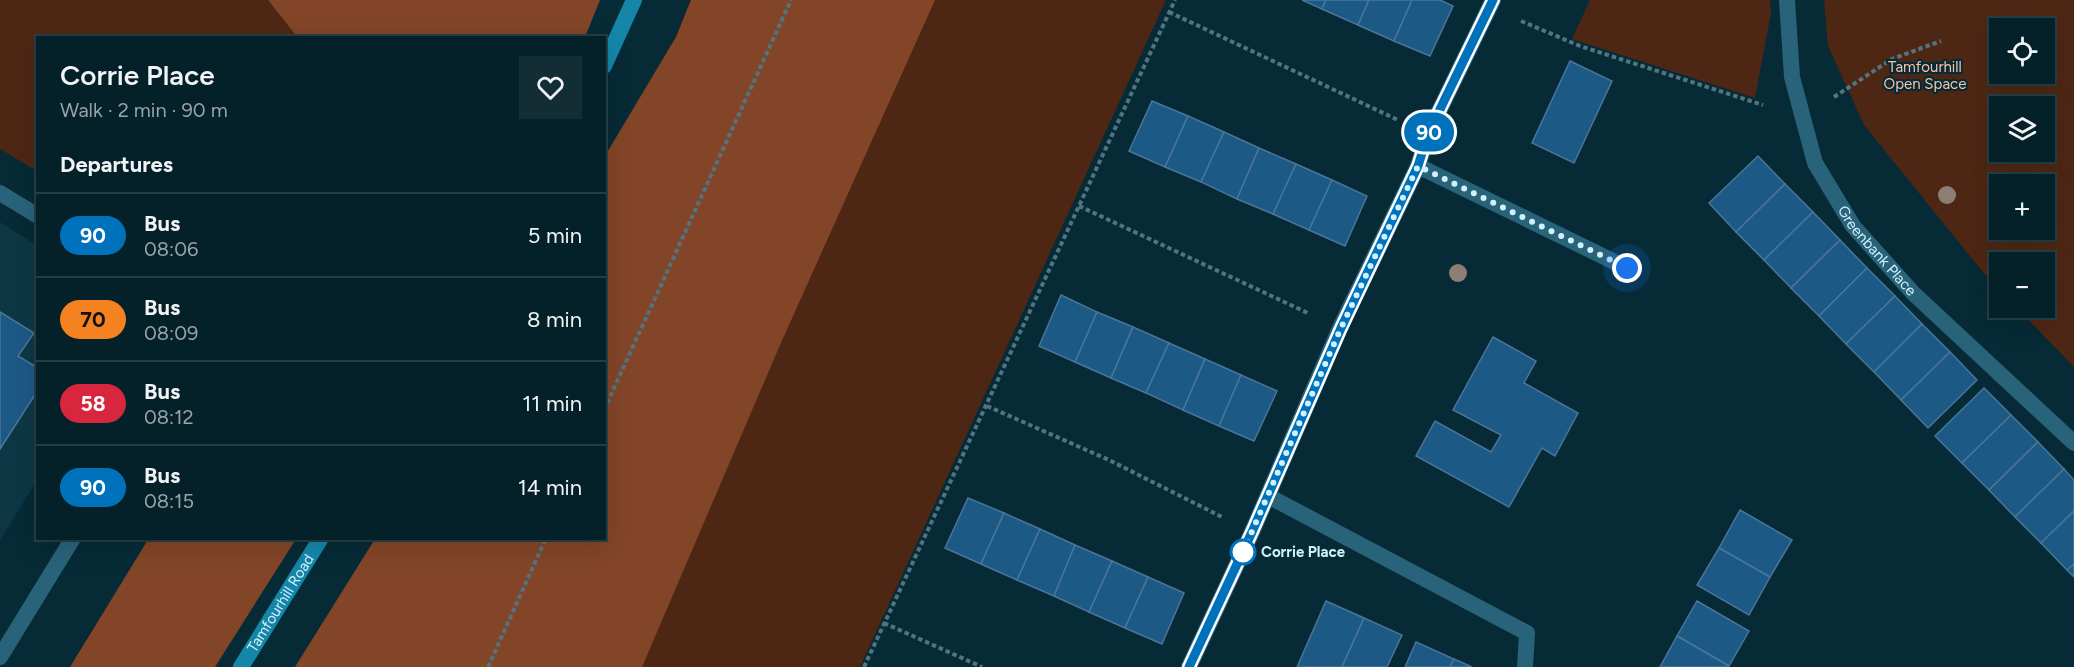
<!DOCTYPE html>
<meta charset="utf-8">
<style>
body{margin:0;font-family:Figtree,sans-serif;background:#122d34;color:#f1f3f6;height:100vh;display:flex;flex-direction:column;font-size:22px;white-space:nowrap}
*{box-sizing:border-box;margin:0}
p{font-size:20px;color:#97a3a8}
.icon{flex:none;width:33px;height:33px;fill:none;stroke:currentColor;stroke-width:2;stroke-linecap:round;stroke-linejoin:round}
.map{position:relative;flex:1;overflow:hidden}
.side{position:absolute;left:36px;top:36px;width:570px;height:504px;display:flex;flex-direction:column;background:#042028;border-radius:0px;box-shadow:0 6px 24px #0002,0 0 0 2px #253e45}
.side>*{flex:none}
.badge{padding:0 12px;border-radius:20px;font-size:21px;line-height:39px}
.buttons{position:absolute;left:1989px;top:18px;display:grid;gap:12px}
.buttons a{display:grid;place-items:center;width:66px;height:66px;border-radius:0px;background:#042028;box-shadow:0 6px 24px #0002,0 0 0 2px #253e45;font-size:30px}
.you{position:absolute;width:30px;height:30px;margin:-15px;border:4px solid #fff;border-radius:50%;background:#1a73e8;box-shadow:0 0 0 9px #1a73e833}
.map>.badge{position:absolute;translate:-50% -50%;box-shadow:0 0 0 3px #fff}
h2{padding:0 24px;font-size:22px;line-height:54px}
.round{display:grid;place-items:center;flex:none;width:63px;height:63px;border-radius:0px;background:#122d34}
.head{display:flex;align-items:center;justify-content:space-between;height:102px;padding:0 24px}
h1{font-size:28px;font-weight:600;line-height:45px}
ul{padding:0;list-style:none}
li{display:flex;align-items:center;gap:18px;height:84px;padding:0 24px;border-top:2px solid #253e45}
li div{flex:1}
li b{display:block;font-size:22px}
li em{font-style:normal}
li .badge{min-width:66px;font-weight:700;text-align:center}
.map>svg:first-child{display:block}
.built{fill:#0d3745}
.green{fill:#4e2714;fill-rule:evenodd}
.forest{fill:#824528}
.building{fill:#1d5985;stroke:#4a7599;stroke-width:1.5}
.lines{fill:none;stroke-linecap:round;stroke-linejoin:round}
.path{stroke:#527481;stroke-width:4;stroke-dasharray:4.5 3;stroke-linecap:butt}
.service{stroke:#296379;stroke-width:16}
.minor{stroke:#296379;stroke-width:16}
.secondary{stroke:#1586a8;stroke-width:16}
.tree{fill:#8d7e75}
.line-casing{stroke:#fff;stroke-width:14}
.line{stroke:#0072bc;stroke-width:9}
.walk{stroke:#d1f0fd;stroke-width:6;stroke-dasharray:0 10.8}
.stop-dot{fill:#fff;stroke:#0072bc;stroke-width:3}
.labels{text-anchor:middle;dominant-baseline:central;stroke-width:4.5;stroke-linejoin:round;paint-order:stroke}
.park-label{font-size:15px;fill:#fbc2a9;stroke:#062a36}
.street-label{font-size:15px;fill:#d1f0fd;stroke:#062a36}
.stop-label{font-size:15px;font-weight:bold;fill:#d1f0fd;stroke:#062a36;text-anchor:start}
</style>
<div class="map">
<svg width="2074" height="667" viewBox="0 0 2074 667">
<rect width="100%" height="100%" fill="#062a36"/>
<polygon class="built" points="0,222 38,246 37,480 0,540"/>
<g class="green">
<polygon points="0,0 268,0 298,37 38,38 37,171 0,149"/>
<polygon points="691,0 1166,0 860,667 295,667 375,539 604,538 605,156 676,37"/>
<polygon points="1590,0 1770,0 1771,13 1755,98 1572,39"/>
<path d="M1824,0H2074V367L2017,308H2044V262H2000L1999,289L1982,271L1864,125L1828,46ZM2000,28H2044V74H2000ZM2044,106V152H2000V106ZM2000,184H2044V230H2000Z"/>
</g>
<g class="forest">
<polygon points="268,0 600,0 585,37 298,38"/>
<polygon points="691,0 935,0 780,345 642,667 295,667 375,539 604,538 605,156 676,37"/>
<polygon points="149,538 296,539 215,667 70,667"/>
</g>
<g class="building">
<polygon points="1302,0 1326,0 1322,9"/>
<polygon points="1326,0 1369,0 1358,25 1322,9"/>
<polygon points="1369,0 1412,0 1394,41 1358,25"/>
<polygon points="1412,0 1440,0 1453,6 1430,56 1394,41"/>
<polygon points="1570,61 1612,81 1574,163 1532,143"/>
<polygon points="1152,101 1188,116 1165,167 1129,151"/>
<polygon points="1188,116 1224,132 1201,182 1165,167"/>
<polygon points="1224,132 1259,148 1237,199 1201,182"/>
<polygon points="1259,148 1296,164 1273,214 1237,199"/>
<polygon points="1758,156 1785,184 1736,232 1709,203"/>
<polygon points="1296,164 1332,180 1309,230 1273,214"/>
<polygon points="1332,180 1367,196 1345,246 1309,230"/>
<polygon points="1785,184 1813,212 1764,260 1736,232"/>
<polygon points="1813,212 1840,240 1791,288 1764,260"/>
<polygon points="1840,240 1867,268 1819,316 1791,288"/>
<polygon points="1867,268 1895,296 1846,344 1819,316"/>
<polygon points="1061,295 1097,312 1075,362 1039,346"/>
<polygon points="1895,296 1922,324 1874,372 1846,344"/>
<polygon points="0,312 34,333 18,356 38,368 38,390 0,449"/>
<polygon points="1097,312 1133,327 1111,378 1075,362"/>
<polygon points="1922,324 1950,352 1901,400 1874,372"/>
<polygon points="1133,327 1169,343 1146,393 1111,378"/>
<polygon points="1493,337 1536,361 1524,383 1578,413 1555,456 1542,448 1509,507 1416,456 1435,421 1491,452 1501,435 1453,410"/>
<polygon points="1169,343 1205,359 1183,410 1146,393"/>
<polygon points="1950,352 1977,380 1928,428 1901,400"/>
<polygon points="1205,359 1241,375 1219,426 1183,410"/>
<polygon points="1241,375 1277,391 1254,441 1219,426"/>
<polygon points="1984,388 2011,415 1962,463 1935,436"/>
<polygon points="2011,415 2038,442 1989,490 1962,463"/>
<polygon points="2038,442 2064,469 2015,517 1989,490"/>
<polygon points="2064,469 2074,480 2074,511 2041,543 2015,517"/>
<polygon points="968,498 1004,513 981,564 945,548"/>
<polygon points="1740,510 1792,540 1770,577 1719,548"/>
<polygon points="2074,511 2074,564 2067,570 2041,543"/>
<polygon points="1004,513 1040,529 1017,580 981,564"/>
<polygon points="1040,529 1075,545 1054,596 1017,580"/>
<polygon points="1075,545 1112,561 1089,612 1054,596"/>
<polygon points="1719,548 1770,577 1749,615 1697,585"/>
<polygon points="1112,561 1148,577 1125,628 1089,612"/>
<polygon points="2074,564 2074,577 2067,570"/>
<polygon points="1148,577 1184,593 1162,644 1125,628"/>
<polygon points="1326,601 1364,618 1342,667 1297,667"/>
<polygon points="1697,601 1749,631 1729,666 1677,636"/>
<polygon points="1364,618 1402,635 1387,667 1342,667"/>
<polygon points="1677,636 1729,666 1728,667 1660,667"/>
<polygon points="1416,642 1454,659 1450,667 1405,667"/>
<polygon points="1454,659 1472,667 1450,667"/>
</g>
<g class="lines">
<g class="path">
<polyline points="1169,12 1398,120"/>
<polyline points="1521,21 1580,46 1763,105"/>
<polyline points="1834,97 1892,59 1941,41"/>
<polyline points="1079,206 1310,314"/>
<polyline points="987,406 1109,460 1222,517"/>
<polyline points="604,410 791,0"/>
<polyline points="884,623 982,667"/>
<polyline points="488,667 546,538"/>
<polyline points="864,667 1175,0"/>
</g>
<polyline class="service" points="1418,166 1627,268"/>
<g class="minor">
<path id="s1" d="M1787,0L1792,77L1815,163L1853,226L1913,293L2074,443"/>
<polyline points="0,193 38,216"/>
<polyline points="1268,496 1527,633 1525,667"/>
<polyline points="0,657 73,538"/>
<polyline points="1189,667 1252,532 1340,328 1418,166 1428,134 1493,0"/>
</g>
<g class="secondary">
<polyline points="604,66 634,0"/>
<path id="s2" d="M241,667L321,538"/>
</g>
</g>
<g class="tree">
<circle cx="1947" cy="195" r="9"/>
<circle cx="1458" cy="273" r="9"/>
</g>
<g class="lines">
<g class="line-casing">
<polyline id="line" points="1189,667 1252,532 1341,328 1418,166 1428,134 1493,0"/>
</g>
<use href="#line" class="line"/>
<polyline class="walk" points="1243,552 1341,328 1418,166 1627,268"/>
</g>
<circle class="stop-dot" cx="1243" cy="552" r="12"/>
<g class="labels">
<g class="park-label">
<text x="1925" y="67">Tamfourhill<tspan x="1925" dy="17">Open Space</tspan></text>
</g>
<g class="street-label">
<text stroke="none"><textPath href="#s1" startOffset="274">Greenbank Place</textPath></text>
<text stroke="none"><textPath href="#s2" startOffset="75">Tamfourhill Road</textPath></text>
</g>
<g class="stop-label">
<text x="1261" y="552">Corrie Place</text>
</g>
</g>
</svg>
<div class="buttons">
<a><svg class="icon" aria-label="locate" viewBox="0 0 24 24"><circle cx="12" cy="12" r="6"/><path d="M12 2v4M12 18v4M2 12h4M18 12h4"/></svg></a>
<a><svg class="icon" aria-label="layers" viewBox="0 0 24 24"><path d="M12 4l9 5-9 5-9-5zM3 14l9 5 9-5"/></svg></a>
<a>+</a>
<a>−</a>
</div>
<div class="you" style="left:1627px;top:268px"></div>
<b class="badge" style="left:1429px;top:132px;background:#0072bc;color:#fff">90</b>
<section class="side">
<div class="head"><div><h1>Corrie Place</h1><p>Walk · 2 min · 90 m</p></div><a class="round"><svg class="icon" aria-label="heart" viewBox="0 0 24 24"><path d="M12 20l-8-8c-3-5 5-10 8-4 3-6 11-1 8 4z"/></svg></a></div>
<h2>Departures</h2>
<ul>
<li><span class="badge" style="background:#0072bc;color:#fff">90</span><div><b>Bus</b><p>08:06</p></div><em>5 min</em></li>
<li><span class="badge" style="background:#f58220;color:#111">70</span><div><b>Bus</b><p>08:09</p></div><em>8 min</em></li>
<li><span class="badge" style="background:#d7263d;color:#fff">58</span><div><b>Bus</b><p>08:12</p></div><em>11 min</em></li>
<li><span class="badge" style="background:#0072bc;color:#fff">90</span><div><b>Bus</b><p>08:15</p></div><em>14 min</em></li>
</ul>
</section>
</div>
